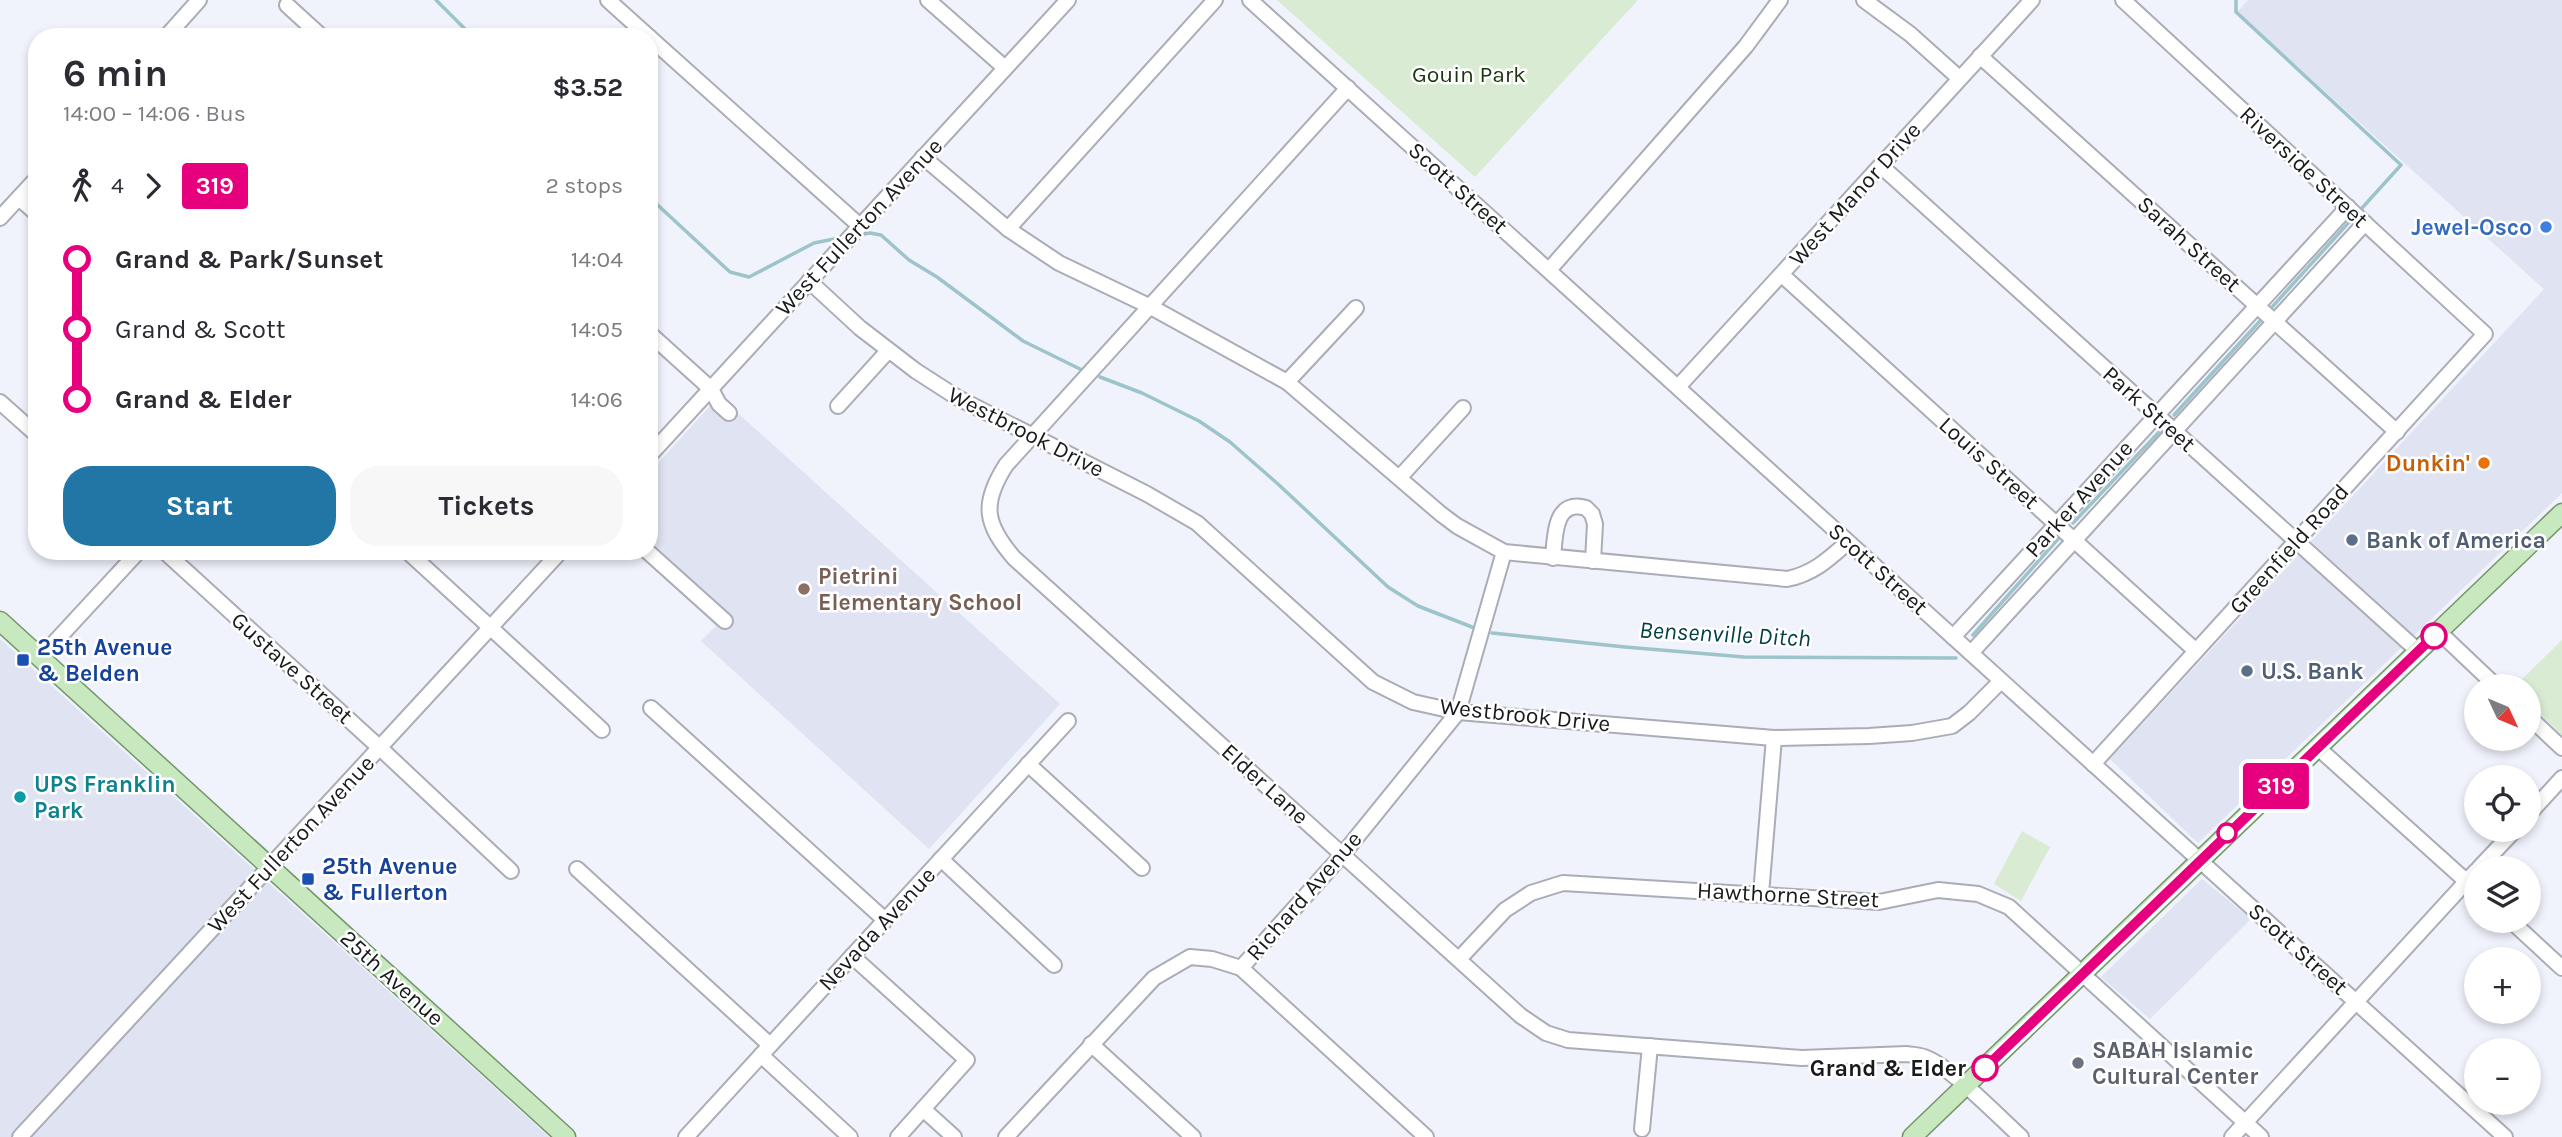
<!DOCTYPE html>
<meta charset="utf-8">
<style>
body{margin:0;font-family:Karla,sans-serif;background:#f7f7f7;color:#2b2b33;height:100vh;display:flex;flex-direction:column;font-size:26px;white-space:nowrap}
*{box-sizing:border-box;margin:0}
p{font-size:23px;color:#7c7c81}
.icon{flex:none;width:38px;height:38px;fill:none;stroke:currentColor;stroke-width:2;stroke-linecap:round;stroke-linejoin:round}
.map{position:relative;flex:1;overflow:hidden}
.sheet{position:absolute;left:28px;top:28px;width:630px;height:532px;display:flex;flex-direction:column;background:#fff;border-radius:28px;box-shadow:0 4px 10px #0003}
.sheet>*{flex:none}
.badge{padding:0 14px;border-radius:5px;font-size:24px;line-height:46px}
.needle{width:46px;rotate:134deg}
.fabs{position:absolute;left:2464px;top:674px;display:grid;gap:14px}
.fabs a{display:grid;place-items:center;width:77px;height:77px;border-radius:50%;background:#fff;box-shadow:0 4px 10px #0003;font-size:35px}
.map>.badge{position:absolute;translate:-50% -50%;box-shadow:0 0 0 4px #fff}
.legs{display:flex;align-items:center;gap:10px;height:77px;padding:0 35px;font-size:23px}
.legs p{margin-inline-start:auto}
.head{display:flex;align-items:center;justify-content:space-between;height:119px;padding:0 35px}
h1{font-size:38px;font-weight:700;line-height:52px}
.button{display:flex;gap:14px;margin-top:auto;padding:14px 35px}
.button a{flex:1;height:80px;border-radius:28px;background:#2276a6;color:#fff;font-size:28px;font-weight:700;line-height:80px;text-align:center}
.button a+a{background:#f7f7f7;color:#2b2b33}
ul{padding:0 35px;list-style:none}
li{display:flex;align-items:center;gap:24px;height:70px;font-size:26px}
li i{display:grid;place-items:center;width:10px;height:100%;margin:0 9px;background:currentColor}
li i::after{content:'';width:18px;height:18px;margin:-9px;border:5px solid;border-radius:50%;background:#fff}
li p{margin-inline-start:auto}
li:first-child i{background:linear-gradient(#0000 50%,currentColor 0)}
li:last-child i{background:linear-gradient(currentColor 50%,#0000 0)}
.map>svg:first-child{display:block}
.built{fill:#dfe3f2}
.green{fill:#d9ebd2}
.lines{fill:none;stroke-linecap:round;stroke-linejoin:round}
.stream{stroke:#9dc4ca;stroke-width:3.5}
.minor-casing{stroke:#abadb6;stroke-width:18}
.major-casing{stroke:#73966a;stroke-width:21}
.minor{stroke:#fff;stroke-width:14}
.major{stroke:#c8e8bf;stroke-width:18}
.line-1-casing{stroke:#fff;stroke-width:16}
.line-1{stroke:#e6007e;stroke-width:10}
.shop-dot{fill:#3f7fe0;stroke:#fff;stroke-width:2.5}
.food-dot{fill:#e8710a;stroke:#fff;stroke-width:2.5}
.service-dot{fill:#5c6f8a;stroke:#fff;stroke-width:2.5}
.education-dot{fill:#8d6e63;stroke:#fff;stroke-width:2.5}
.stop-1-dot{fill:#fff;stroke:#e6007e;stroke-width:3.5}
.transit-dot{fill:#1a4fb4;stroke:#fff;stroke-width:2.5}
.culture-dot{fill:#0f9aa8;stroke:#fff;stroke-width:2.5}
.worship-dot{fill:#6b7280;stroke:#fff;stroke-width:2.5}
.labels{text-anchor:middle;dominant-baseline:central;stroke-width:5;stroke-linejoin:round;paint-order:stroke}
.park-label{font-size:23px;fill:#1b360e;stroke:#fff}
.street-label{font-size:23px;fill:#191a1d;stroke:#fff}
.shop-label{font-size:23px;font-weight:bold;fill:#366cbe;stroke:#fff;text-anchor:end}
.food-label{font-size:23px;font-weight:bold;fill:#c56008;stroke:#fff;text-anchor:end}
.service-label{font-size:23px;font-weight:bold;fill:#4e5e75;stroke:#fff;text-anchor:start}
.education-label{font-size:23px;font-weight:bold;fill:#785e54;stroke:#fff;text-anchor:start}
.transit-label{font-size:23px;font-weight:bold;fill:#164399;stroke:#fff;text-anchor:start}
.culture-label{font-size:23px;font-weight:bold;fill:#0d838f;stroke:#fff;text-anchor:start}
.worship-label{font-size:23px;font-weight:bold;fill:#5b616d;stroke:#fff;text-anchor:start}
.stop-label{font-size:23px;font-weight:bold;fill:#191a1d;stroke:#fff;text-anchor:end}
.water-label{font-size:24px;font-style:italic;fill:#014047;stroke:#fff}
</style>
<div class="map">
<svg width="2562" height="1137" viewBox="0 0 2562 1137">
<rect width="100%" height="100%" fill="#f0f2fc"/>
<g class="built">
<polygon points="2248,0 2562,0 2562,493 2198,843 2110,759 2544,289 2237,12"/>
<polygon points="719,396 1060,704 929,849 701,641 716,626 634,551 649,551 649,473"/>
<polygon points="0,639 549,1137 0,1137"/>
<polygon points="2202,879 2251,919 2150,1019 2101,977"/>
</g>
<g class="green">
<polygon points="1277,0 1638,0 1475,177"/>
<polygon points="2562,640 2562,735 2529,703 2529,686 2515,686"/>
<polygon points="2022,831 2050,847 2021,901 1994,884"/>
</g>
<g class="lines">
<g class="stream">
<polyline points="436,0 473,37"/>
<polyline points="2236,0 2236,12 2401,165 2362,208"/>
<polyline points="649,197 730,272 749,277 814,243 844,237"/>
<polyline points="858,235 870,233 881,235 909,260 937,277 1023,341 1080,369"/>
<polyline points="2273,306 2350,221"/>
<polyline points="1100,377 1142,393 1199,421 1230,442 1278,484 1388,587 1418,606 1472,627"/>
<polyline points="2174,415 2260,321"/>
<polyline points="2073,523 2162,429"/>
<polyline points="1492,633 1625,647 1744,657 1956,658"/>
<polyline points="1973,635 2058,539"/>
</g>
<g class="minor-casing">
<g id="minor">
<polyline points="608,0 649,37"/>
<polyline points="928,0 1005,68"/>
<polyline points="1250,0 2505,1137"/>
<polyline points="1864,0 1910,34 1959,78"/>
<polyline points="287,5 322,37"/>
<polyline points="166,37 199,0"/>
<polyline points="649,37 860,226"/>
<polyline points="1980,56 2397,432"/>
<path d="M1348,88L1006,465C981,504 985,524 1014,558L1521,1016L1546,1033L1568,1040L1802,1058L1907,1054C1912,1055 1919,1055 1924,1057C1949,1065 1999,1117 2021,1137"/>
<path d="M923,157L1008,229L1059,263L1151,307L1287,382L1441,514L1457,526L1504,552L1787,579C1813,574 1829,559 1848,542"/>
<polyline points="1881,166 2418,651"/>
<polyline points="19,198 37,214"/>
<polyline points="0,218 37,178"/>
<polyline points="1008,229 1215,0"/>
<polyline points="1549,270 1746,46 1780,0"/>
<polyline points="1782,275 2196,651"/>
<polyline points="809,281 860,328 916,371 958,398 1147,494 1197,523 1373,682 1413,702 1458,712 1774,738 1869,736 1912,733 1952,726 1969,713 2001,681"/>
<polyline points="649,333 711,389 719,404 729,413"/>
<polyline points="1287,382 1356,308"/>
<polyline points="1678,387 2032,0"/>
<polyline points="0,402 37,435"/>
<polyline points="838,406 888,351"/>
<polyline points="649,456 1068,0"/>
<polyline points="1400,477 1463,408"/>
<polyline points="164,551 380,748 511,871"/>
<polyline points="407,551 602,730"/>
<polyline points="647,551 725,621"/>
<path d="M1553,558C1555,536 1554,499 1586,508L1592,514L1595,524L1593,561"/>
<polyline points="2438,631 2496,686"/>
<polyline points="1953,637 2348,207"/>
<polyline points="1971,653 2365,223"/>
<polyline points="40,658 139,551"/>
<polyline points="651,708 885,920"/>
<polyline points="2529,717 2562,748"/>
<polyline points="2317,747 2476,890"/>
<polyline points="1028,764 1142,868"/>
<polyline points="2093,764 2485,334 2123,0"/>
<polyline points="2529,814 2562,778"/>
<polyline points="941,859 1054,965"/>
<polyline points="2479,868 2515,830"/>
<polyline points="577,869 770,1045"/>
<polyline points="1761,894 1774,738"/>
<polyline points="2510,920 2562,968"/>
<polyline points="852,956 967,1060 898,1137"/>
<polyline points="1459,959 1505,910 1531,893 1563,883 1879,902 1938,890 1978,894 2009,907 2261,1137"/>
<polyline points="1241,968 1343,854 1458,712 1504,552"/>
<polyline points="1091,1044 1193,1137"/>
<polyline points="761,1055 850,1137"/>
<polyline points="923,1109 954,1137"/>
<polyline points="1642,1129 1650,1046"/>
<polyline points="20,1137 561,551"/>
<polyline points="686,1137 1068,721"/>
<polyline points="1006,1137 1154,978 1190,957 1212,959 1241,968 1426,1137"/>
<polyline points="2232,1137 2476,871"/>
</g>
</g>
<g class="major-casing">
<g id="major">
<polyline points="0,621 566,1137"/>
<polyline points="1912,1137 2562,513"/>
</g>
</g>
<use href="#minor" class="minor"/>
<use href="#major" class="major"/>
</g>
<g class="lines">
<g class="line-1-casing">
<polyline id="line-1" points="1985,1068 2434,636"/>
</g>
<use href="#line-1" class="line-1"/>
</g>
<circle class="shop-dot" cx="2546" cy="227" r="7"/>
<circle class="food-dot" cx="2484" cy="463" r="7"/>
<g class="service-dot">
<circle cx="2352" cy="540" r="7"/>
<circle cx="2247" cy="671" r="7"/>
</g>
<circle class="education-dot" cx="804" cy="589" r="7"/>
<g class="stop-1-dot">
<circle cx="2434" cy="636" r="12"/>
<circle cx="2227" cy="833" r="9"/>
<circle cx="1985" cy="1068" r="12"/>
</g>
<g class="transit-dot">
<rect x="16" y="653" width="14" height="14" rx="3.5"/>
<rect x="301" y="872" width="14" height="14" rx="3.5"/>
</g>
<circle class="culture-dot" cx="20" cy="797" r="7"/>
<circle class="worship-dot" cx="2078" cy="1063" r="7"/>
<g class="labels">
<g class="park-label">
<text x="1469" y="74">Gouin Park</text>
</g>
<g class="street-label">
<text transform="translate(2304 167) rotate(43)">Riverside Street</text>
<text transform="translate(1458 188) rotate(42)">Scott Street</text>
<text transform="translate(1855 194) rotate(-48)">West Manor Drive</text>
<text transform="translate(859 227) rotate(-47)">West Fullerton Avenue</text>
<text transform="translate(2189 244) rotate(42)">Sarah Street</text>
<text transform="translate(2149 409) rotate(42)">Park Street</text>
<text transform="translate(1026 432) rotate(27)">Westbrook Drive</text>
<text transform="translate(1989 463) rotate(42)">Louis Street</text>
<text transform="translate(2079 499) rotate(-48)">Parker Avenue</text>
<text transform="translate(2289 549) rotate(-48)">Greenfield Road</text>
<text transform="translate(1878 569) rotate(42)">Scott Street</text>
<text transform="translate(292 668) rotate(42)">Gustave Street</text>
<text transform="translate(1525 715) rotate(6)">Westbrook Drive</text>
<text transform="translate(1265 784) rotate(42)">Elder Lane</text>
<text transform="translate(291 844) rotate(-47)">West Fullerton Avenue</text>
<text transform="translate(1788 895) rotate(3)">Hawthorne Street</text>
<text transform="translate(1304 896) rotate(-49)">Richard Avenue</text>
<text transform="translate(877 929) rotate(-47)">Nevada Avenue</text>
<text transform="translate(2298 949) rotate(42)">Scott Street</text>
<text transform="translate(392 978) rotate(42)">25th Avenue</text>
</g>
<g class="shop-label">
<text x="2532" y="227">Jewel-Osco</text>
</g>
<g class="food-label">
<text x="2470" y="463">Dunkin'</text>
</g>
<g class="service-label">
<text x="2366" y="540">Bank of America</text>
<text x="2261" y="671">U.S. Bank</text>
</g>
<g class="education-label">
<text x="818" y="576">Pietrini<tspan x="818" dy="26">Elementary School</tspan></text>
</g>
<g class="transit-label">
<text x="37" y="647">25th Avenue<tspan x="37" dy="26">&amp; Belden</tspan></text>
<text x="322" y="866">25th Avenue<tspan x="322" dy="26">&amp; Fullerton</tspan></text>
</g>
<g class="culture-label">
<text x="34" y="784">UPS Franklin<tspan x="34" dy="26">Park</tspan></text>
</g>
<g class="worship-label">
<text x="2092" y="1050">SABAH Islamic<tspan x="2092" dy="26">Cultural Center</tspan></text>
</g>
<g class="stop-label">
<text x="1966" y="1068">Grand &amp; Elder</text>
</g>
<g class="water-label">
<text transform="translate(1725 634) rotate(3)">Bensenville Ditch</text>
</g>
</g>
</svg>
<div class="fabs">
<a><svg class="needle" viewBox="-14 -14 28 28"><path d="M0-13l5 13h-10z" fill="#e53935"/><path d="M0 13l5-13h-10z" fill="#7c7c81"/></svg></a>
<a><svg class="icon" aria-label="locate" viewBox="0 0 24 24"><circle cx="12" cy="12" r="6"/><path d="M12 2v4M12 18v4M2 12h4M18 12h4"/></svg></a>
<a><svg class="icon" aria-label="layers" viewBox="0 0 24 24"><path d="M12 4l9 5-9 5-9-5zM3 14l9 5 9-5"/></svg></a>
<a>+</a>
<a>−</a>
</div>
<b class="badge" style="left:2276px;top:786px;background:#e6007e;color:#fff">319</b>
<section class="sheet">
<div class="head"><div><h1>6 min</h1><p>14:00 – 14:06 · Bus</p></div><b>$3.52</b></div>
<div class="legs"><svg class="icon" aria-label="walk" viewBox="0 0 24 24"><circle cx="13" cy="4" r="2"/><path d="M13 8l-2 6 4 7M11 14l-3 7M7 12l3-4h3l4 4"/></svg>4<svg class="icon" aria-label="forward" viewBox="0 0 24 24"><path d="M9 5l7 7-7 7"/></svg><b class="badge" style="background:#e6007e;color:#fff">319</b><p>2 stops</p></div>
<ul>
<li><i style="color:#e6007e"></i><b>Grand &amp; Park/Sunset</b><p>14:04</p></li>
<li><i style="color:#e6007e"></i><span>Grand &amp; Scott</span><p>14:05</p></li>
<li><i style="color:#e6007e"></i><b>Grand &amp; Elder</b><p>14:06</p></li>
</ul>
<div class="button"><a>Start</a><a>Tickets</a></div>
</section>
</div>
